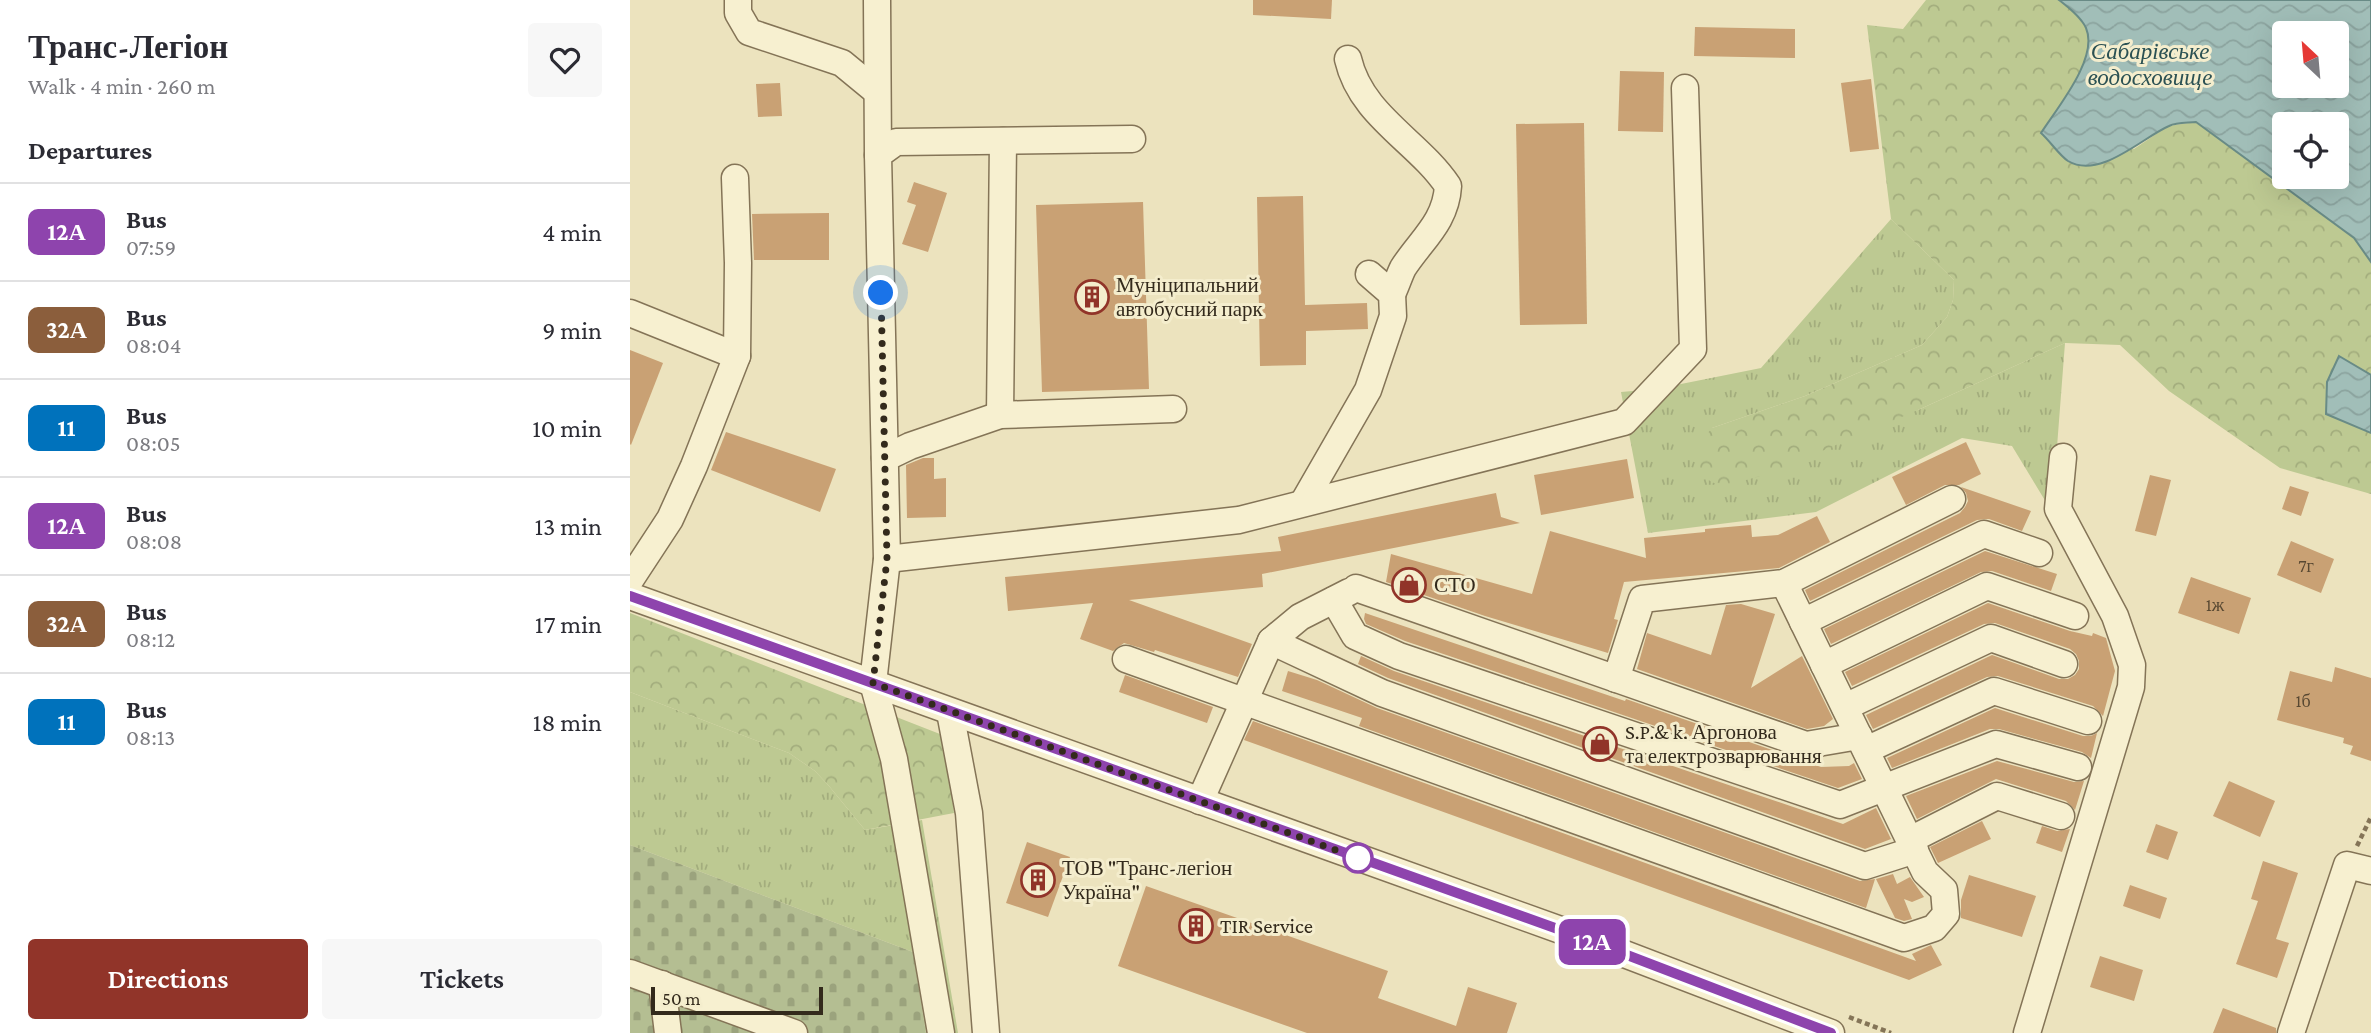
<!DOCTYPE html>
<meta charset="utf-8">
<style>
body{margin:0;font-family:"Crimson Pro",serif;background:#f7f7f7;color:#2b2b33;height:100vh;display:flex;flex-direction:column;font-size:26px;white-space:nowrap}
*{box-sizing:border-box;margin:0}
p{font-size:23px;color:#7c7c81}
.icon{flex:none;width:38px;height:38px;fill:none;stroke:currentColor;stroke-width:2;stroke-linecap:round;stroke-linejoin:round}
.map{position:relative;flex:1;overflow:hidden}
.side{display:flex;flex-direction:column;background:#fff;width:630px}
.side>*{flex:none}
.badge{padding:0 14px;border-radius:10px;font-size:24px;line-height:46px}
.needle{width:46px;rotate:334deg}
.buttons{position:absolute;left:1642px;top:21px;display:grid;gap:14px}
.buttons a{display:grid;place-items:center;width:77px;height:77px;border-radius:7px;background:#fff;box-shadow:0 7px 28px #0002;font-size:35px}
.scale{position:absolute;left:21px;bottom:18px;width:172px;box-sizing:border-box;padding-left:7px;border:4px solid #332a1c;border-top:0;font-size:19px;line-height:24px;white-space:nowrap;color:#332a1c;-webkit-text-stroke:5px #f4edcd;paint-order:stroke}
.you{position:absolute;width:35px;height:35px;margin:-18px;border:5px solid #fff;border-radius:50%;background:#1a73e8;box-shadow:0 0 0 10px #1a73e833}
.map>.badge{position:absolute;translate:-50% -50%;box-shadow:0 0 0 4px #fff}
h2{padding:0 28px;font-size:26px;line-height:63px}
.round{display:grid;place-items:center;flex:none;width:74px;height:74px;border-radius:7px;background:#f7f7f7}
.headline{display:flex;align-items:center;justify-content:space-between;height:119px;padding:0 28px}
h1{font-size:33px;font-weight:600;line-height:52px}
.primary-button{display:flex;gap:14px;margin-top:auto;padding:14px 28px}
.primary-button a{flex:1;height:80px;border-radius:7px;background:#913429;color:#fff;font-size:28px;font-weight:600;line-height:80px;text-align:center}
.primary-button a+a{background:#f7f7f7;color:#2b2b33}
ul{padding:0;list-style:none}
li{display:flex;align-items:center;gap:21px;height:98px;padding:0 28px;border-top:2px solid #e1e1e2}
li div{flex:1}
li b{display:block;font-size:26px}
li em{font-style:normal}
li .badge{min-width:77px;font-weight:700;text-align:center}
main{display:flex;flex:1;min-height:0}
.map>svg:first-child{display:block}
.grass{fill:url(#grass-tufts)}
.forest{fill:url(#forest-crowns)}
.cemetery{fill:url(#cemetery-stones)}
.water{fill:url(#water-waves);stroke:#698b86;stroke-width:2;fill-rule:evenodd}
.building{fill:#c9a174}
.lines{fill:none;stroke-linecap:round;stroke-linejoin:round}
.minor-casing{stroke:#847457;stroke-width:29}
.path{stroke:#847457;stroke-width:4.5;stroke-dasharray:5 3.5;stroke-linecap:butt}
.minor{stroke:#f7f0d0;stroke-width:26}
.line-casing{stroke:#fff;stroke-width:16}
.line{stroke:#8e44ad;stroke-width:10}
.walk{stroke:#332a1c;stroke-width:7;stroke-dasharray:0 12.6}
.stop-dot{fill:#fff;stroke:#8e44ad;stroke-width:3.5}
.labels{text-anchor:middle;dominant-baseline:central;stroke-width:6;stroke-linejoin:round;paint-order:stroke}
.number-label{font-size:18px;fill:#584832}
.poi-label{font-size:21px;fill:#332a1c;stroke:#f4edcd;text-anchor:start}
.water-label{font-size:23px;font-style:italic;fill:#2b5153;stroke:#f4edcd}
</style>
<main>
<section class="side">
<div class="headline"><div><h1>Транс-Легіон</h1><p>Walk · 4 min · 260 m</p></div><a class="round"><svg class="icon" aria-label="heart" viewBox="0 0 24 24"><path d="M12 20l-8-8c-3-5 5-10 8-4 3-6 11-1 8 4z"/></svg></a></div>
<h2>Departures</h2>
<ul>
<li><span class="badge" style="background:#8e44ad;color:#fff">12А</span><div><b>Bus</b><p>07:59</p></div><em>4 min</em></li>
<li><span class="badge" style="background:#8b5e3c;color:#fff">32А</span><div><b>Bus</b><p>08:04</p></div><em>9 min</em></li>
<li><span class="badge" style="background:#0072bc;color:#fff">11</span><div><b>Bus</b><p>08:05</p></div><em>10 min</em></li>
<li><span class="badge" style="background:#8e44ad;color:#fff">12А</span><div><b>Bus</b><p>08:08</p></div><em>13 min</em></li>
<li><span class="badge" style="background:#8b5e3c;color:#fff">32А</span><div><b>Bus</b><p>08:12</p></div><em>17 min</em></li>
<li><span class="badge" style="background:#0072bc;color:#fff">11</span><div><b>Bus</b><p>08:13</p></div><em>18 min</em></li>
</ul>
<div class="primary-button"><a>Directions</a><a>Tickets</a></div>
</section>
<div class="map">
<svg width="1741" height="1033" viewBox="0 0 1741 1033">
<defs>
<pattern id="grass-tufts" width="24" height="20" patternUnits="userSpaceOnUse" patternTransform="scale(1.75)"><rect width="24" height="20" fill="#bdc992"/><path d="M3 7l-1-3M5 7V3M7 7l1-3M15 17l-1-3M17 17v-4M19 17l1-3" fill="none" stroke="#a3ad7d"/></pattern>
<pattern id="forest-crowns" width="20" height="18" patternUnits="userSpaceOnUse" patternTransform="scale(1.75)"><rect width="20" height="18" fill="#bdc992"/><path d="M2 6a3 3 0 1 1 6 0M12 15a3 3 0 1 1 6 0" fill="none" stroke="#a3ad7d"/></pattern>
<pattern id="cemetery-stones" width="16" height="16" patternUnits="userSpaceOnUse" patternTransform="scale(1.75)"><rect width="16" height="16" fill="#b4be92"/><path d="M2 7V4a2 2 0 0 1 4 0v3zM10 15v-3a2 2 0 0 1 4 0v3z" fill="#9ba37d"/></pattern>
<pattern id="water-waves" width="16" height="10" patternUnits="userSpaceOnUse" patternTransform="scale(1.75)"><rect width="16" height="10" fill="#a1beb8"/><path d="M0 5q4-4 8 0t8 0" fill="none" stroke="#8ba39e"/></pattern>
</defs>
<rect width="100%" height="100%" fill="#ece3be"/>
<g class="grass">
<polygon points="1261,219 1324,280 1323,300 1317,317 1292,345 1175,396 1082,428 1288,410 1435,343 1422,512 1382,446 1332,438 1186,512 1018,533 991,392 1026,389 1131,368"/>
<polygon points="0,692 159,753 185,771 199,786 235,830 292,820 328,1033 296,1033 283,952 0,845"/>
</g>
<g class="forest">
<path d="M1296,0H1429C1438,7 1451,17 1456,28C1469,57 1427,108 1411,133L1504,149L1538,126L1566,122L1724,238L1741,262V494L1650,468L1539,391L1490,345L1435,343L1288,410L1138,474L1101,484L1084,483L1071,476L1065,448L1082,428L1175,396L1292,345L1317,317L1323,300L1324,280L1261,219L1237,25L1273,29Z"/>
<polygon points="0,613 315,736 324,813 235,830 199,786 185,771 159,753 0,692"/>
</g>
<polygon class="cemetery" points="0,845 283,952 296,1033 0,1033"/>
<g class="water">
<path d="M1429,0H1741V262L1724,238L1566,122C1557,123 1547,122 1539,126C1513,137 1470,180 1438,161C1429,155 1420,141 1411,133C1427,108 1469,58 1456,28C1451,17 1438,7 1429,0ZM1654,33H1706V86H1654ZM1654,124H1706V177H1654Z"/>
<polygon points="1709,356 1741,375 1741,433 1696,414 1697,382"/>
</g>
<g class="building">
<polygon points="623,0 702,0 701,19 623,15"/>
<polygon points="1065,27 1165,29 1165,58 1064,56"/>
<polygon points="990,71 1034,72 1033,132 988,131"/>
<polygon points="1241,79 1249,149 1220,152 1211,83"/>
<polygon points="150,83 152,116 128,117 126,84"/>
<polygon points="954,123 957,324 890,325 886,124"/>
<polygon points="284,182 317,193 298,252 272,244 286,205 277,202"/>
<polygon points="673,196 675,305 737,303 738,329 676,331 676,365 630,366 627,197"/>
<polygon points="513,202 519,389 412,392 406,205"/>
<polygon points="199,213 199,260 124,260 122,214"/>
<polygon points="0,350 33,363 1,445 0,444"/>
<polygon points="96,432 206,469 190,512 81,470"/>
<polygon points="1336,442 1351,474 1329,485 1315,485 1276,505 1262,477"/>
<polygon points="293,458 304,458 304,479 316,478 316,517 277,518 276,465"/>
<polygon points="997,459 1004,498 911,515 904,475"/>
<polygon points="1520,475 1541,480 1526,536 1505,531"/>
<polygon points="1660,486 1679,492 1671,516 1652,509"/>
<polygon points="1331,487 1401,511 1392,531 1359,519 1347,520 1180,601 1175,590 1330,513 1335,507 1338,501 1336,493"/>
<polygon points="866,493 871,517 890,523 632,574 633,587 499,600 622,644 608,677 525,650 524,652 494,643 483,651 450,639 463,603 378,611 375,577 651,551 648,537"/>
<polygon points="1187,516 1200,542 1149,568 994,582 984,619 988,620 978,653 855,616 756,582 761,554 902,594 920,531 1016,558 1014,538 1075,532 1075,529 1121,525 1122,537 1148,535"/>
<polygon points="1661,541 1704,559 1691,593 1647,575"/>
<polygon points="1355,551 1427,574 1421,591 1362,571 1351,572 1201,644 1194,629"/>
<polygon points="1561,577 1621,598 1609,634 1548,613"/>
<polygon points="1358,603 1440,631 1462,636 1463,633 1476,638 1485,671 1473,716 1463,706 1368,676 1357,677 1243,729 1236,715 1362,655 1429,679 1438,679 1445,675 1449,669 1449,661 1446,654 1440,649 1365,623 1354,624 1222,686 1215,672"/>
<polygon points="1111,604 1145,614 1121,688 1172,656 1203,719 1194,726 1177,729 1007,669 1017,633 1081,655 1096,605"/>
<polygon points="735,613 995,701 996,699 1191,767 1219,766 1224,763 1232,779 1208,788 775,641 736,624 734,619"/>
<polygon points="731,656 764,671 1213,824 1246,808 1261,839 1235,849 758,678 728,664"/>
<polygon points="1705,667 1741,678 1741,761 1720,754 1723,746 1713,743 1714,738 1647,720 1660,671 1702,682"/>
<polygon points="658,671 687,680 747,708 1230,881 1245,879 1236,908 729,726 732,718 652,691"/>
<polygon points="495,675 583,707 577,723 489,692"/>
<polygon points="1365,708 1453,736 1461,736 1467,733 1461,758 1452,752 1369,729 1360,729 1262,768 1257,758"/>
<polygon points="623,721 1286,961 1282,954 1301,945 1312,965 1279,980 614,740"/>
<polygon points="1367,761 1444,782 1454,781 1445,810 1436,801 1366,779 1287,819 1276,796"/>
<polygon points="1599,781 1645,801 1630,837 1583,816"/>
<polygon points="1352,821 1361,839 1308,863 1300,847"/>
<polygon points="1526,824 1548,832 1538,860 1516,852"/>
<polygon points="1412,826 1427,831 1440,829 1432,852 1406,843"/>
<polygon points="397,842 440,857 418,917 376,903"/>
<polygon points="1633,861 1668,873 1646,939 1659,943 1647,978 1606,964 1628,901 1621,899"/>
<polygon points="1263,874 1267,884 1280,877 1294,897 1282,902 1274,899 1282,919 1274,921 1265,918 1246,879"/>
<polygon points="1339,875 1406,896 1392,937 1331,918 1331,900"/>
<polygon points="1500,885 1537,898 1530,919 1493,906"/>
<polygon points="516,886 758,971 748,998 826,1026 838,987 887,1003 877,1033 677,1033 488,966"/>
<polygon points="1470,956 1513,970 1504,1001 1460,987"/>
<polygon points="1593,1008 1646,1028 1646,1033 1583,1033"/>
</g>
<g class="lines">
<g class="minor-casing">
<g id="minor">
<polyline points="108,0 108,13 119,32 212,63 246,91"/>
<polyline points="247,0 248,155"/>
<path d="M718,59C731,116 788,141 818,186C816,222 791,240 773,268C769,276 766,286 762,294"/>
<polyline points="0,313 107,356"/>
<polyline points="370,415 373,141"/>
<polyline points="255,458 280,446 370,415 543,409"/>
<polyline points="673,503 738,390 763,316 762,294 739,274"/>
<polyline points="257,559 609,520 994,422 1063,349 1055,88"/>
<polyline points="0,580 40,519 64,466 107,356 108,263 105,178"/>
<polyline points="726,588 1176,745 1229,736"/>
<polyline points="0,596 950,937 1201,1033"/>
<polyline points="704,600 725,636 769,656 1210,805 1366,744 1448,767"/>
<polyline points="1173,622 1354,534 1409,553"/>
<polyline points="641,641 752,693 1235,866 1285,850"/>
<polyline points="496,659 1274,938 1304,928 1316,914 1314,890 1295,872 1154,583"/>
<polyline points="1194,665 1357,586 1445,616"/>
<polyline points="986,679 1012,599 1154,583 1322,499"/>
<polyline points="1215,707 1361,638 1434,664"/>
<polyline points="320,712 339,813 356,1033"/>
<polyline points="1236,750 1364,691 1458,721"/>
<polyline points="570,801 641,641 670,617 719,592"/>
<polyline points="1280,840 1367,796 1431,816"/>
<polyline points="0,973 164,1033"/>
<polyline points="32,984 38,1033"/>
<polyline points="311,1033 264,759 243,683 257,559 248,155 266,142 502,139"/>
<polyline points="1397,1033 1501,687 1502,665 1485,616 1428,509 1433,457"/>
<polyline points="1661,1033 1717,865 1741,871"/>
</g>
</g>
<g class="path">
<polyline points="1727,846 1741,817"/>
<polyline points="1219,1017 1261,1033"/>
</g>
<use href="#minor" class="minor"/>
</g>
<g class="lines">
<g class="line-casing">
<polyline id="line" points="0,596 950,937 1201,1033"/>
</g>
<use href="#line" class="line"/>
<polyline class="walk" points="251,293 257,559 243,683 728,858"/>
</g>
<defs>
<g id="building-ring" transform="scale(1.75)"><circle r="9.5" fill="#f4edcd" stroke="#913429" stroke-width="1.5"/><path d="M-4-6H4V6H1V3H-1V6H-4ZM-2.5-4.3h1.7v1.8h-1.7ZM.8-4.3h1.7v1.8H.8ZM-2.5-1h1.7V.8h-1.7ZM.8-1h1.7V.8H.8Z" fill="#913429"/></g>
<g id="shop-ring" transform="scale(1.75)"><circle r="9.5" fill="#f4edcd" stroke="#913429" stroke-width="1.5"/><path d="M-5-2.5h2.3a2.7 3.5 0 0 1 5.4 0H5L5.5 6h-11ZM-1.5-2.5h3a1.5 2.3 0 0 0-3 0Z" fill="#913429"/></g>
</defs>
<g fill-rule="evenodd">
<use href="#building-ring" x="462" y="297"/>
<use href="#shop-ring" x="779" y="585"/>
<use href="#shop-ring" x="970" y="744"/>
<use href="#building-ring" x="408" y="880"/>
<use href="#building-ring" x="566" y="926"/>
</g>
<circle class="stop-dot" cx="728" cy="858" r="14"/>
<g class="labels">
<g class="number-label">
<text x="1676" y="566">7г</text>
<text x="1585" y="605">1ж</text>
<text x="1673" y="701">1б</text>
</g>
<g class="poi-label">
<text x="486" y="285">Муніципальний<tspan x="486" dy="24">автобусний парк</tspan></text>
<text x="804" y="585">СТО</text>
<text x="995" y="732">S.P.&amp; k. Аргонова<tspan x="995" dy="24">та електрозварювання</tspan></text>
<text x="432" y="868">ТОВ "Транс-легіон<tspan x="432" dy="24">Україна"</tspan></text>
<text x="590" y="926">TIR Service</text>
</g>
<g class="water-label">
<text x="1520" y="51">Сабарівське<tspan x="1520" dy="26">водосховище</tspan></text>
</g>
</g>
</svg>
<div class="buttons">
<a><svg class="needle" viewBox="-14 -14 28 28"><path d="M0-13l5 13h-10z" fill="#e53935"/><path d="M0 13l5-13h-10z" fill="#7c7c81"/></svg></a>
<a><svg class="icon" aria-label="locate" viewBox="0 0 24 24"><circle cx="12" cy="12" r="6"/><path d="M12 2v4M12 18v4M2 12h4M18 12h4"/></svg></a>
</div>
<div class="scale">50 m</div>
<div class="you" style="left:251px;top:293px"></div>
<b class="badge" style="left:962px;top:942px;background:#8e44ad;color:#fff">12А</b>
</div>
</main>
